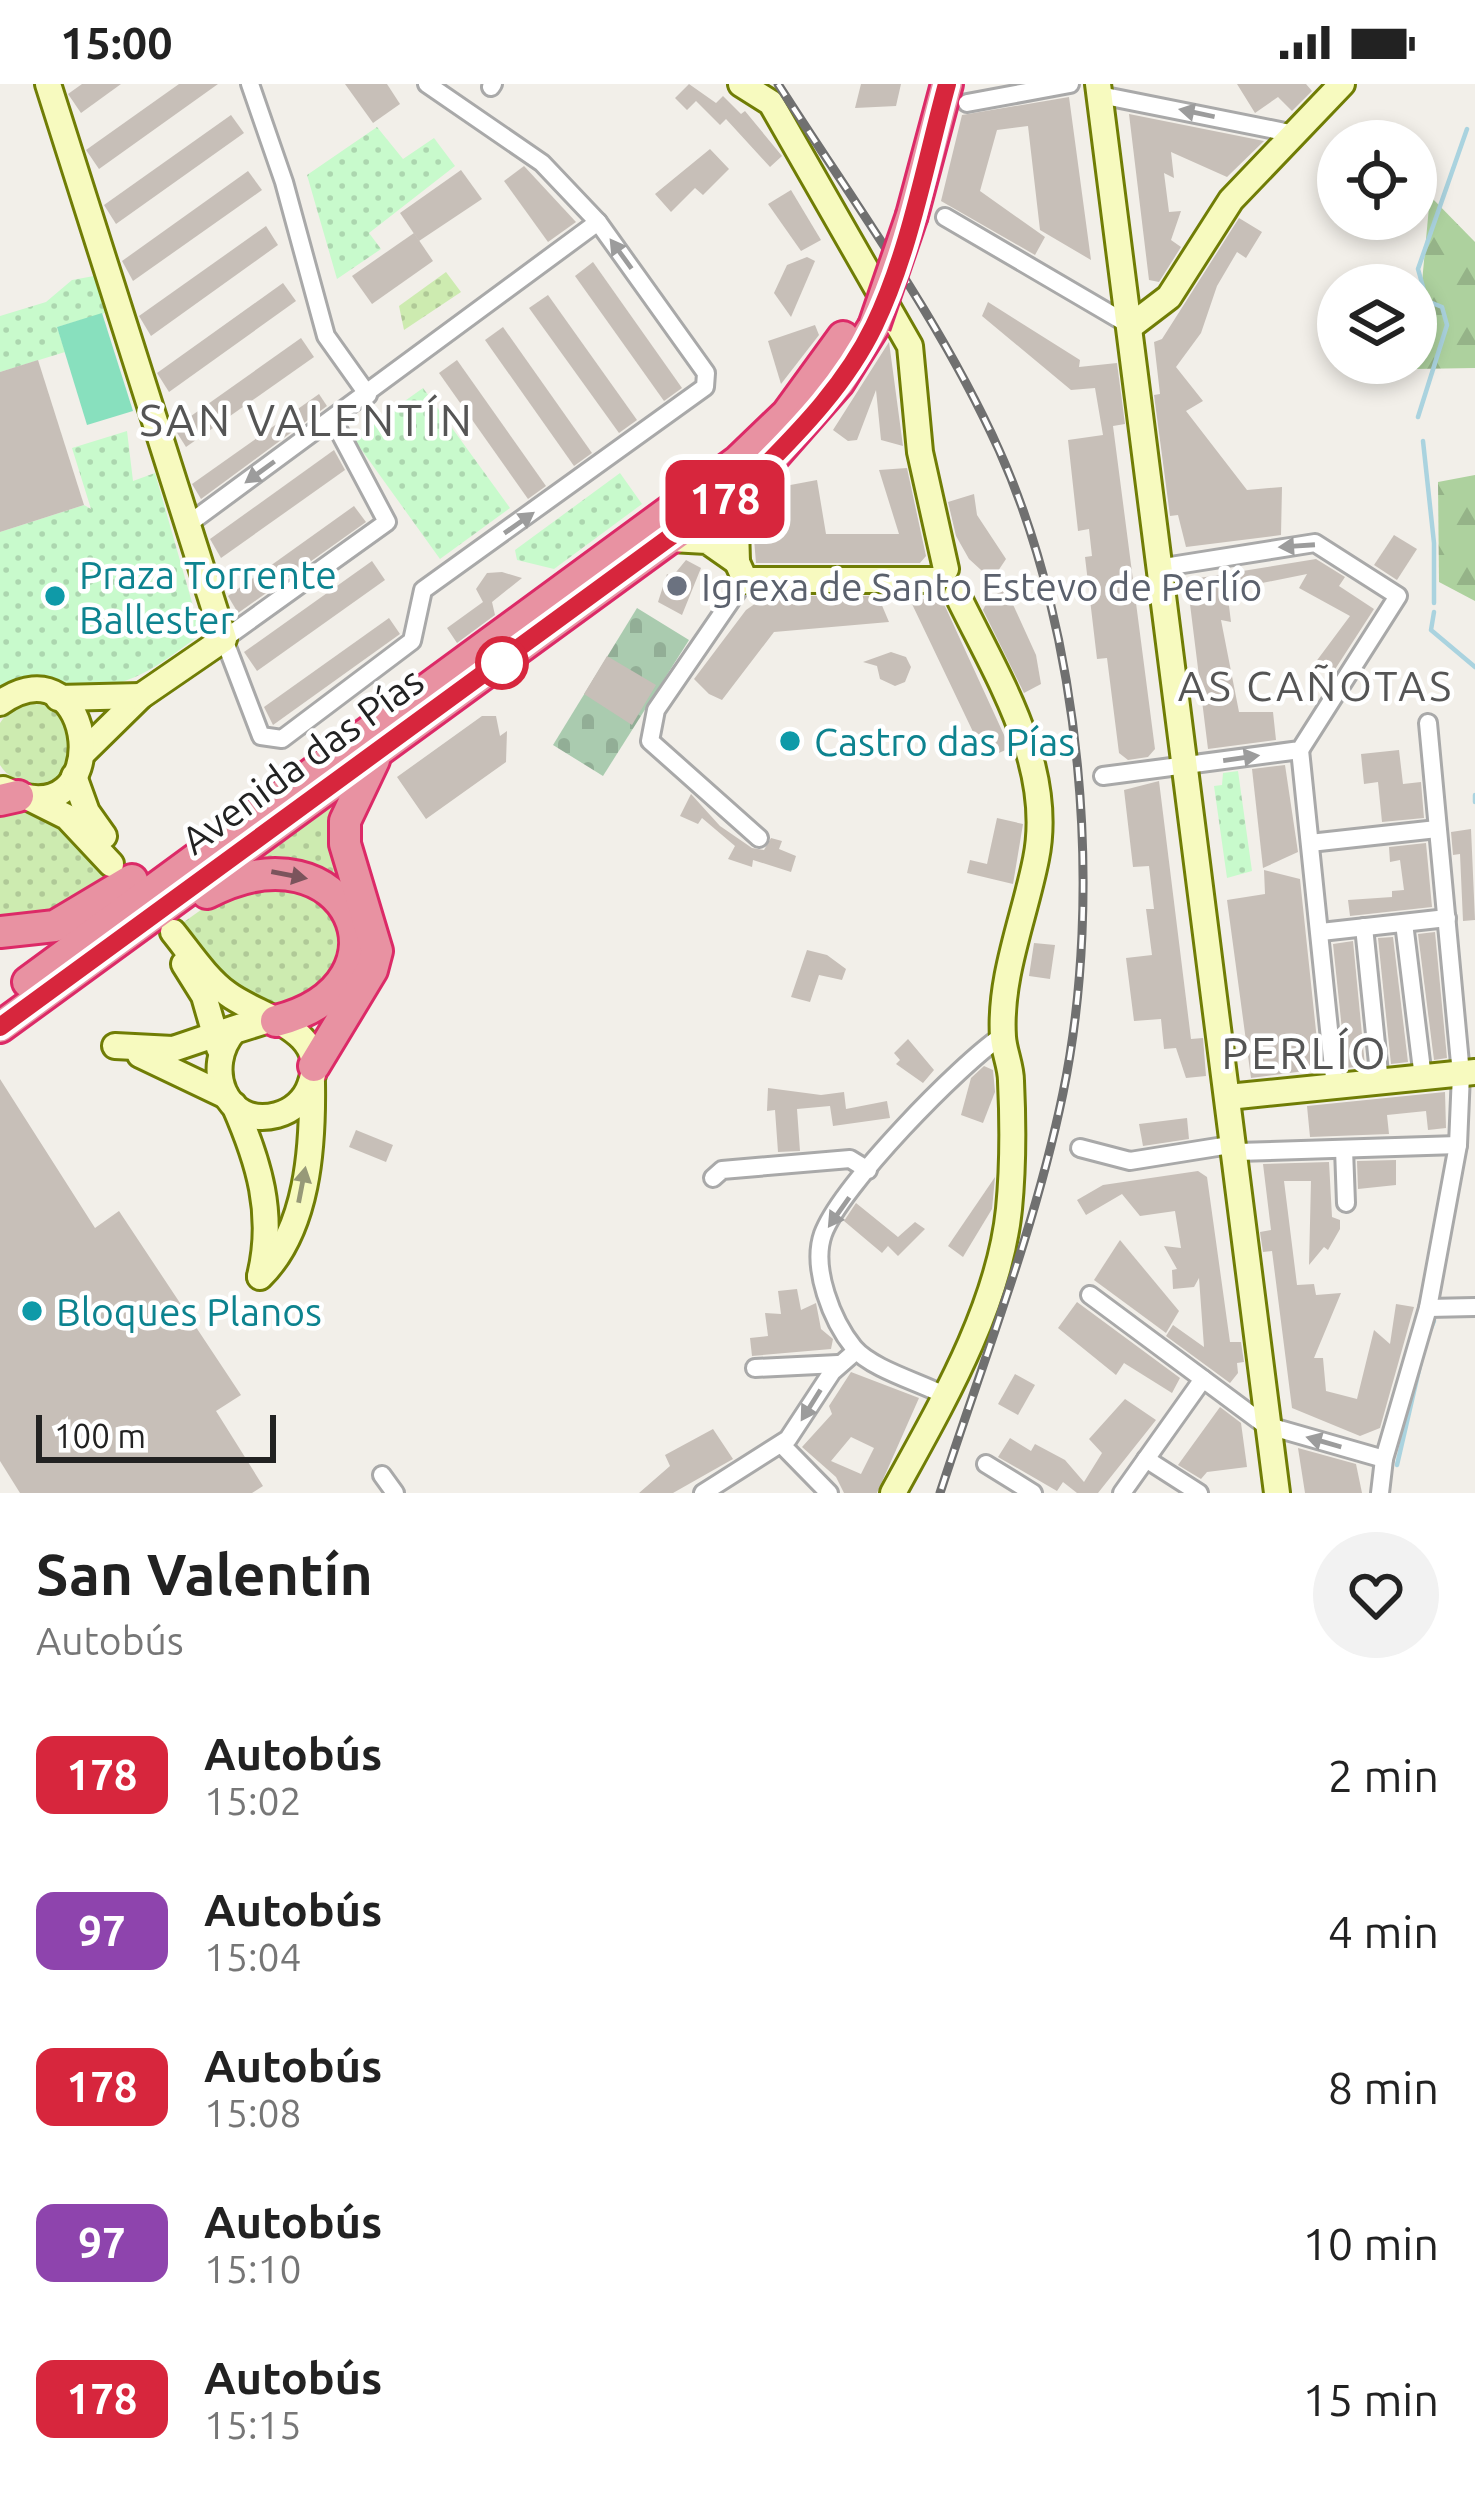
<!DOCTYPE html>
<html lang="es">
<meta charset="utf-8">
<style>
body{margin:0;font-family:Ubuntu,sans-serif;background:#f2f2f2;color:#222;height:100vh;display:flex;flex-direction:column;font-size:45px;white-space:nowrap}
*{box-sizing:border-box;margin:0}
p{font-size:39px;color:#767676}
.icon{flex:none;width:66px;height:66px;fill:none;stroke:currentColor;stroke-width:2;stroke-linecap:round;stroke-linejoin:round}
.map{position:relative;height:1409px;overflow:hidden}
.side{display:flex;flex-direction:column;background:#fff;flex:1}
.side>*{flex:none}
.badge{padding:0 24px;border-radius:18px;font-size:42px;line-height:78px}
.tools{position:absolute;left:1317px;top:36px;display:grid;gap:24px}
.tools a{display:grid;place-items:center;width:120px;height:120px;border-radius:50%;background:#fff;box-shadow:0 6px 18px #0003;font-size:60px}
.scale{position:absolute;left:36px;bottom:30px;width:240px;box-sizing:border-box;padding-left:12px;border:6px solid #222;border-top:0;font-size:33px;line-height:42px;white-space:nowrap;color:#222;-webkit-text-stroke:9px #fff;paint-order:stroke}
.map>.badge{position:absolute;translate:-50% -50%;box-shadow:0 0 0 6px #fff}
.round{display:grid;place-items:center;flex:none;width:126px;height:126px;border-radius:63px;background:#f2f2f2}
.overview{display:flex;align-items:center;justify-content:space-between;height:204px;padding:0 36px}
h1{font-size:57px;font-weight:600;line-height:90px}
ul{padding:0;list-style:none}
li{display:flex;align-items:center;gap:36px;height:156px;padding:0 36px}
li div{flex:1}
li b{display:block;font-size:45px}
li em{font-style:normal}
li .badge{min-width:132px;font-weight:700;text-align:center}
.status{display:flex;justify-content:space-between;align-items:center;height:84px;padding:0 60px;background:#fff;direction:ltr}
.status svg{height:33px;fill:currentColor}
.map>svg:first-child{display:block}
.grass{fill:url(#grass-dots)}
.forest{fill:url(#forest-firs)}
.cemetery{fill:url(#cemetery-stones)}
.park{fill:url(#park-dots)}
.pitch{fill:#88e0be}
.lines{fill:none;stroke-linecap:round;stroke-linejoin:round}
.stream{stroke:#aad3df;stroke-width:4.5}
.building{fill:#c7bfb8;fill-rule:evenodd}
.street-casing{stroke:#a9a9a9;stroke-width:22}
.secondary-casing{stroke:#707d05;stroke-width:30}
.highway-casing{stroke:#dc2a67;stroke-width:36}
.street{stroke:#fff;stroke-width:16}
.secondary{stroke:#f7fabf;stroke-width:24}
.highway{stroke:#e892a2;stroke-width:30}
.rail-casing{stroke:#707070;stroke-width:9}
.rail{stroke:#fff;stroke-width:4.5;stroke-dasharray:14;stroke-linecap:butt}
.highway-bridge-casing{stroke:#dc2a67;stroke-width:36;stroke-linecap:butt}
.highway-bridge{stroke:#e892a2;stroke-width:30}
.oneway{fill:#9c9c9c}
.oneway2{fill:#7b545c}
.oneway3{fill:#979978}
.line-casing{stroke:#fff;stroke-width:27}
.line{stroke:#d7263d;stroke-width:18}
.worship-dot{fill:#6b7280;stroke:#fff;stroke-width:4.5}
.culture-dot{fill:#0f9aa8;stroke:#fff;stroke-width:4.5}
.stop-dot{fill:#fff;stroke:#d7263d;stroke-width:6}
.labels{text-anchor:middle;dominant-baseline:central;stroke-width:9;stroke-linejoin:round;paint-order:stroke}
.culture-label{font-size:39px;fill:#0d838f;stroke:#fff;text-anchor:start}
.worship-label{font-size:39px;fill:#5b616d;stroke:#fff;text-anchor:start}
.street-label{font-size:39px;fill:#222;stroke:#fff}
.neighbourhood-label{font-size:42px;letter-spacing:3px;fill:#555;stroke:#fff}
.quarter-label{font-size:45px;letter-spacing:3px;fill:#555;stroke:#fff}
</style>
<div class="status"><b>15:00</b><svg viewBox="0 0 49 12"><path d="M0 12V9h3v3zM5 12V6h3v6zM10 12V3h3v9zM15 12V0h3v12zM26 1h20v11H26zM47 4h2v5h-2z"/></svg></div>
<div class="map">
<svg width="1475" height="1409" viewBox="0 0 1475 1409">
<defs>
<pattern id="grass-dots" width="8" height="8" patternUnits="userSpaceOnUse" patternTransform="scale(3)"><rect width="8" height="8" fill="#cdebb0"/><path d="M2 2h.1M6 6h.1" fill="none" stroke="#b0c997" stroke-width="1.8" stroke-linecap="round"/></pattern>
<pattern id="forest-firs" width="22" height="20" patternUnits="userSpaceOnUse" patternTransform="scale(3)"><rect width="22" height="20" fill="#add19e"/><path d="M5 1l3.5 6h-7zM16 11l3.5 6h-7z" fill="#95b388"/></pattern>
<pattern id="cemetery-stones" width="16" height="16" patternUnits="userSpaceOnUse" patternTransform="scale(3)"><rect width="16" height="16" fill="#aacbaf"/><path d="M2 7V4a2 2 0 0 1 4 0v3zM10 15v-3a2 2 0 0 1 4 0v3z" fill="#92ae96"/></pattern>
<pattern id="park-dots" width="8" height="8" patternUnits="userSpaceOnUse" patternTransform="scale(3)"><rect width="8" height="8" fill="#c8facc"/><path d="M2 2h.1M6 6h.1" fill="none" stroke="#acd6af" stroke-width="1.8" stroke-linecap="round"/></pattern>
</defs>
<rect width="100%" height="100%" fill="#f2efe9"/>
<g class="grass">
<polygon points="446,188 461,208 404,246 399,222"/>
<circle cx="34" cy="660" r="40"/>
<polygon points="342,709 340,788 331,794 241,781"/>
<polygon points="34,724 60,738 119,799 53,835 0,839 0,725"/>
<polygon points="268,800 319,811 346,854 331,902 282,923 229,903 177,843 205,823"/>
</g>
<g class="forest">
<polygon points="1430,112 1475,158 1475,284 1414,285"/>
<polygon points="1475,391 1475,517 1439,498 1438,398"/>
</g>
<polygon class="cemetery" points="637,524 689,556 603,692 553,661"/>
<g class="park">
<polygon points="377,43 403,75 434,54 455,82 369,149 381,165 337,195 307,91"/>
<polygon points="94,192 105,229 57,243 65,268 0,288 0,232 46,218 72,196"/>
<polygon points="423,304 510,424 440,475 353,354"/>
<path d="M127,347L133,397L155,389L201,550C166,576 130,606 83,603C51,602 33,591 0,602V448L84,421L91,425L72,364Z"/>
<polygon points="620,389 642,420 554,485 517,476 515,466"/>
<polygon points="1238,687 1252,787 1227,794 1214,702 1222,701 1223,689"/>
</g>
<polygon class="pitch" points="102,229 133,327 87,341 57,243"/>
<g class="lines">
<g class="stream">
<polyline points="1418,333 1447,241 1442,223 1427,217 1418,185 1467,45"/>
<polyline points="1423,357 1434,459 1434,519"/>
<polyline points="1434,528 1431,546 1475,583"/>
<polyline points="1475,711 1475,718"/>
<polyline points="1427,1254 1434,1237"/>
<polyline points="1397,1381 1421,1277"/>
</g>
</g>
<g class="building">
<polygon points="82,0 121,0 81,29 68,10"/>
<polygon points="179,0 218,0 99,85 86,66"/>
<polygon points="345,0 387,0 400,20 373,39"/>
<polygon points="689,0 716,19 723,12 741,30 745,27 782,72 770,83 726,35 720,41 696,17 687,26 675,14"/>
<polygon points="861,0 901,0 896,22 855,24"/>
<polygon points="1237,0 1306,0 1312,7 1292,27 1278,13 1255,29"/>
<polygon points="1069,13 1091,176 1040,146 1028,42 997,46 980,107 1045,153 1035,171 941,117 962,31"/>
<polygon points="1129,30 1264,57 1227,93 1171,68 1174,94 1164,89 1169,128 1181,127 1171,156 1181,163 1159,198 1149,196"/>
<polygon points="231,31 244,49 116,140 104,121"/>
<polygon points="710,65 729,85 703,111 695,104 671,128 655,110"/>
<polygon points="524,82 576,138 548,158 504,97"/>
<polygon points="461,86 482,115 419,157 400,129"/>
<polygon points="248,87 262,106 133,197 122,177"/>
<polygon points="791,106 821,156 801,167 768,120"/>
<polygon points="1239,134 1262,148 1246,174 1237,168 1217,202 1201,249 1176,283 1203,317 1186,327 1247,406 1282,403 1281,451 1186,463 1178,431 1170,432 1154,311 1160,310 1154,258 1162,255"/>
<polygon points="266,142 278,161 151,252 139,232"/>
<polygon points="414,149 433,177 372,220 352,192"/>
<polygon points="807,173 815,177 791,233 774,209 787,181"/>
<polygon points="593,178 682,304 664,317 575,192"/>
<polygon points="283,199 296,217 169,308 157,289"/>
<polygon points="548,211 637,336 619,349 529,224"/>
<polygon points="988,218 1080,276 1079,283 1117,279 1125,340 1113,342 1155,665 1148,673 1128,676 1119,669 1107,574 1097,575 1085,473 1092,472 1089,445 1078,447 1068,356 1103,351 1095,304 1071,306 982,232"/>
<polygon points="815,241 819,251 781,300 768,257"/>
<polygon points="503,243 592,369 574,382 485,256"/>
<polygon points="301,254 314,273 186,363 174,344"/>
<polygon points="889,258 903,362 881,356 876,306 857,356 848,357 833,346"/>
<polygon points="38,276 84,421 0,448 0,288"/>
<polygon points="457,276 546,402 528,415 439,289"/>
<polygon points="319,310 327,322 201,415 192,400"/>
<polygon points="334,366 345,386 221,474 210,455"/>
<polygon points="907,384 926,472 920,479 756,479 752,431 774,419 785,402 817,396 826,450 899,450 879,386"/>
<polygon points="974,410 977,431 1006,475 992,496 969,475 956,452 948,418"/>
<polygon points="354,422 366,438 238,529 228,512"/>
<polygon points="1394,451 1417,465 1397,496 1374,481"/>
<polygon points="1316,475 1345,493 1339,502 1374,525 1332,590 1315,579 1350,532 1299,504 1307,490 1227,506 1231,538 1221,536 1239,628 1273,628 1276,656 1208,665 1187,496"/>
<polygon points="686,476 701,484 682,531 658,518 667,490 672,493"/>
<polygon points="372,477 385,496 257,587 244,568"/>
<polygon points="502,488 522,494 492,518 495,531 457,559 447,544 483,518 476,505 487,489"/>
<polygon points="1006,505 1036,571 1041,600 1024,609 983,526 989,514"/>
<polygon points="766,512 878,512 889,538 774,548 722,616 709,610 694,595 746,526"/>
<polygon points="923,515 944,520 1010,664 992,672 982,649 975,652 912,520"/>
<polygon points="389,534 400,550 273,641 264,623"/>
<polygon points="891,568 906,573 911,583 905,598 895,602 880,595 877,582 863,578"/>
<polygon points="607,572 656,601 632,641 584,610"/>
<polygon points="482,632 496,632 500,652 507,647 506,678 426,735 397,693"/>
<polygon points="1399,666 1403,700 1421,698 1424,734 1382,738 1378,698 1364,700 1361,670"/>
<polygon points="1285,681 1298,768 1263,784 1252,685"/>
<polygon points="1159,697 1191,955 1203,954 1206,992 1186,994 1176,964 1164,965 1161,935 1134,937 1126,874 1152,871 1146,825 1154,825 1149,782 1133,783 1124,706"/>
<polygon points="691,710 720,742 752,764 764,766 771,754 782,757 779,765 796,772 791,788 753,776 752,783 728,775 735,762 702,734 698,740 680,732"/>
<polygon points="997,734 1023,740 1013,800 967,789 970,776 987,780"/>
<polygon points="1471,745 1475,836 1463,837 1460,770 1453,771 1451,748"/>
<polygon points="1426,759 1432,823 1350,832 1348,816 1392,813 1392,807 1404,806 1400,776 1390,778 1389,763"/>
<polygon points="1264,786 1300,795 1320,985 1251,994 1227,816 1265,810"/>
<polygon points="1435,848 1447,974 1434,976 1418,850"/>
<polygon points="1393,853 1408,978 1391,980 1378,854"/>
<polygon points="1353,857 1365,982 1346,984 1333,860"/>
<polygon points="1034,859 1055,861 1050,895 1029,892"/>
<polygon points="807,866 827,871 846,885 842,896 819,891 810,918 791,913"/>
<polygon points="908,955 934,986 923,999 896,980 900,976 894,969"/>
<polygon points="984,982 993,986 995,1008 983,1039 961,1031 971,994"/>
<polygon points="0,995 95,1144 119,1127 241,1311 216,1327 263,1402 252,1409 20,1409 0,1377"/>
<polygon points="768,1004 821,1011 844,1008 846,1025 887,1017 890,1034 833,1042 830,1022 797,1025 800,1067 778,1068 775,1026 767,1027"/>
<polygon points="1445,1008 1446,1044 1428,1046 1426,1027 1387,1031 1389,1050 1310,1053 1307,1022"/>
<polygon points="1187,1034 1189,1055 1143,1062 1139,1040"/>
<polygon points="356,1046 393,1061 386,1078 349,1063"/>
<polygon points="1396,1076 1396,1101 1358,1105 1357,1077"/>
<polygon points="1329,1078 1332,1133 1340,1136 1340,1145 1328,1166 1324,1163 1309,1181 1311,1097 1284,1097 1297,1201 1314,1200 1316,1211 1341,1209 1314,1274 1323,1274 1326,1307 1357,1315 1374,1246 1390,1260 1396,1220 1414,1223 1380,1344 1360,1352 1292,1324 1272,1167 1263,1168 1260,1148 1271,1146 1263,1080"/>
<polygon points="1198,1087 1207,1093 1230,1258 1241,1258 1244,1278 1237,1279 1238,1289 1230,1299 1166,1252 1173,1241 1204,1263 1199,1194 1194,1203 1173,1205 1172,1186 1177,1185 1164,1162 1181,1164 1175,1127 1140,1132 1122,1110 1086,1131 1077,1116 1103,1101"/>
<polygon points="995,1093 992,1125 963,1173 948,1162"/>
<polygon points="856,1119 898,1153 915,1138 925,1145 898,1172 888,1162 882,1169 844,1137"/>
<polygon points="1120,1156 1179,1227 1166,1249 1094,1196"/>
<polygon points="797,1205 801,1226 816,1219 821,1245 833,1255 831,1265 752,1272 750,1254 768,1252 765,1229 781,1230 778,1207"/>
<polygon points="1077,1218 1180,1294 1172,1309 1124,1279 1116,1291 1058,1244"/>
<path d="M851,1288L919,1314L877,1409H844L836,1393L802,1363L832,1330L829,1322ZM851,1353L874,1364L861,1390L831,1377Z"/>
<polygon points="1015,1290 1035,1301 1018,1331 998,1320"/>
<polygon points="1125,1315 1156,1336 1098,1409 1077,1409 1063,1398 1057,1407 998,1373 1010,1354 1031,1367 1035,1360 1065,1376 1084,1398 1102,1369 1089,1355"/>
<polygon points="1220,1323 1241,1339 1247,1383 1207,1388 1201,1395 1178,1381"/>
<polygon points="713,1345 733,1375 673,1409 639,1409 670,1382 665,1371"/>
<polygon points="1298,1364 1356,1380 1362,1409 1305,1409"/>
</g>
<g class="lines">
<g class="street-casing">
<g id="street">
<polyline points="250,0 284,98 326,252 368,311"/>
<polyline points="491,3 493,0"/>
<polyline points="1100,11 1295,50"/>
<polyline points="967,19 1070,0"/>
<polyline points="945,133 1131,242"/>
<polyline points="333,336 387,438 224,555 261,652 282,655 412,557 423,506 705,303 706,289 598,138 542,79 427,0"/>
<polyline points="187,441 598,138"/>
<polyline points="745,496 656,626 650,657 759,754"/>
<polyline points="1300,666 1335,1003"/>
<polyline points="1103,692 1300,666 1398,512 1315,459 1158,484"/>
<polyline points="1310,759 1437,745"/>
<polyline points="1404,839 1423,994"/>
<polyline points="1364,843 1380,999"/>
<polyline points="1321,848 1447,834"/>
<polyline points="1080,1064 1130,1077 1236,1060"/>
<polyline points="1344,1065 1346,1119"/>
<polyline points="1237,1068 1458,1061"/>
<polyline points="713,1094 722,1086 850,1075 868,1086"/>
<polyline points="1090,1211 1265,1341 1384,1375"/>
<polyline points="1428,1224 1475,1223"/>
<polyline points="755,1284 838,1280"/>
<path d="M944,1311C919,1298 872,1285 854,1264C832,1237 811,1184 823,1150C840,1103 960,980 1002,952"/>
<polyline points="781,1360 829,1409"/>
<polyline points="1146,1375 1199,1409"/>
<polyline points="986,1380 1033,1409"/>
<polyline points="382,1391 395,1409"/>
<polyline points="703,1409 788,1355 832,1288 856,1267"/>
<polyline points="1122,1409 1203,1295"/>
<polyline points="1380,1409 1384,1375 1428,1224 1458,1061 1461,990 1428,639"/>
</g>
</g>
<g class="secondary-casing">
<g id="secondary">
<polyline points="48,0 224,555 141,612 85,667"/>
<polyline points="741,0 771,19 910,262 920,368 946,485"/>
<polyline points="1098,0 1277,1409"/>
<polyline points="1131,242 1169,213 1231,116 1342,0"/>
<polyline points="735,408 737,478 745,496 935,496"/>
<polyline points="671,455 707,457 737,478"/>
<polyline points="58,614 141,612"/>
<path d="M0,619C97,551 119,759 3,705"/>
<polyline points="74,692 87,728 104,752"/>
<polyline points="29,714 67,733 111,780"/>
<path d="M173,848C190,869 206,894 228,910C260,934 331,945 310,1001C305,1016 292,1027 277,1031C224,1045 203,982 234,947L269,936"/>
<polyline points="184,880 204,912 219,964"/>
<polyline points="115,962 173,965 241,942"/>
<polyline points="140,971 226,1012"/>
<polyline points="1228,1013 1475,988"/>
<path d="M234,1021C259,1078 275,1130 260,1192"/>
<path d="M260,1193C308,1146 313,1063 312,999"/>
<path d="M893,1409C940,1323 999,1224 1009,1125C1013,1084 1013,1039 1011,997C1011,982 1004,968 1003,953C999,893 1025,832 1036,775C1055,681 996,591 957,510"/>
</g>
</g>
<g class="highway-casing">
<g id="highway">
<polyline points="912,131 947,0"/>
<polyline points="0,716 18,712"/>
<path d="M207,809C349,735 420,900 276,937"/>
<polyline points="0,848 55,842 132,796"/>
<polyline points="28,898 738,377 787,330 843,253"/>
<polyline points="0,943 759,389 839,298 874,242"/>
<polyline points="314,982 372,886 377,867 345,760 345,737 374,676"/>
</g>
</g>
<use href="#street" class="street"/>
<use href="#secondary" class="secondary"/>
<use href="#highway" class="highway"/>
<g class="rail-casing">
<path id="rail" d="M778,0C854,119 941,237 999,366C1082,551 1104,810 1063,1009C1035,1145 983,1277 940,1409"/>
</g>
<use href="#rail" class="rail"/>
<g class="highway-bridge-casing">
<polyline id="highway-bridge" points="874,242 912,131"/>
</g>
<use href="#highway-bridge" class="highway-bridge"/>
</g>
<defs><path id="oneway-solid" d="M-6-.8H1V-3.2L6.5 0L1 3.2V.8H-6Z" transform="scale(3)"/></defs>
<g class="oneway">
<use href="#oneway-solid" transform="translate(1197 29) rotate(-168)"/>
<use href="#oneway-solid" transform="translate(621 170) rotate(-126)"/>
<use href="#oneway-solid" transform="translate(260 388) rotate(144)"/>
<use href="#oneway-solid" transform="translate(519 439) rotate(-35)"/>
<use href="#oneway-solid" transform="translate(1297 462) rotate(176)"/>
<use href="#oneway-solid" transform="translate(1241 674) rotate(-8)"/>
<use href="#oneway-solid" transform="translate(839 1128) rotate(125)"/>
<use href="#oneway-solid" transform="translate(811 1321) rotate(122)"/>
<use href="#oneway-solid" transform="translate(1324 1358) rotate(-164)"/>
</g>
<use class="oneway2" href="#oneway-solid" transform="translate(289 791) rotate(11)"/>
<use class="oneway3" href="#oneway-solid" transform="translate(302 1101) rotate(-79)"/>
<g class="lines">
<g class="line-casing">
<path id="line" d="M0,943L759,388C803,344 847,298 874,242C910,167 925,80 947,0"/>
</g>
<use href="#line" class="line"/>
</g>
<circle class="worship-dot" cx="677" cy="502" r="12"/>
<g class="culture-dot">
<circle cx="55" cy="512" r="12"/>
<circle cx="790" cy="657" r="12"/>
<circle cx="32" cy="1227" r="12"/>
</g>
<circle class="stop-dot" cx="502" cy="579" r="24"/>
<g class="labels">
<g class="culture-label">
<text x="79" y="490">Praza Torrente<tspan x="79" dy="45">Ballester</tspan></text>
<text x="814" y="657">Castro das Pías</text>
<text x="56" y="1227">Bloques Planos</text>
</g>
<g class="worship-label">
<text x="701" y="502">Igrexa de Santo Estevo de Perlío</text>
</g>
<g class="street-label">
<text transform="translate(302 676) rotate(-36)">Avenida das Pías</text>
</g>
<g class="neighbourhood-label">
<text x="1316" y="601">AS CAÑOTAS</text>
</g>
<g class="quarter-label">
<text x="307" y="335">SAN VALENTÍN</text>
<text x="1305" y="968">PERLÍO</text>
</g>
</g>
</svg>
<div class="tools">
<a><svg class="icon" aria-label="locate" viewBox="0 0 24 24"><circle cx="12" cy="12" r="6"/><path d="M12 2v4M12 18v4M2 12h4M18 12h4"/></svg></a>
<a><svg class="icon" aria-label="layers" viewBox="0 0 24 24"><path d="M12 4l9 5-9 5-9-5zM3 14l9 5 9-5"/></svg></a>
</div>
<div class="scale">100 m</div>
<b class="badge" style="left:725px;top:415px;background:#d7263d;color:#fff">178</b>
</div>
<section class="side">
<div class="overview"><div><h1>San Valentín</h1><p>Autobús</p></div><a class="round"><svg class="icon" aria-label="heart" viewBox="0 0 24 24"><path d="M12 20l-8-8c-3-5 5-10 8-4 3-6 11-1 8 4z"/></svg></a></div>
<ul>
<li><span class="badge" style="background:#d7263d;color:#fff">178</span><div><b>Autobús</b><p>15:02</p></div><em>2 min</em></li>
<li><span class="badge" style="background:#8e44ad;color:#fff">97</span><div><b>Autobús</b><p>15:04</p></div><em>4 min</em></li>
<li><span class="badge" style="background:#d7263d;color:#fff">178</span><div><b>Autobús</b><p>15:08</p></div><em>8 min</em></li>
<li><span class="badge" style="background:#8e44ad;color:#fff">97</span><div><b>Autobús</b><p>15:10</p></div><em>10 min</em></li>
<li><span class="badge" style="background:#d7263d;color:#fff">178</span><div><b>Autobús</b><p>15:15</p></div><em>15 min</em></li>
</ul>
</section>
